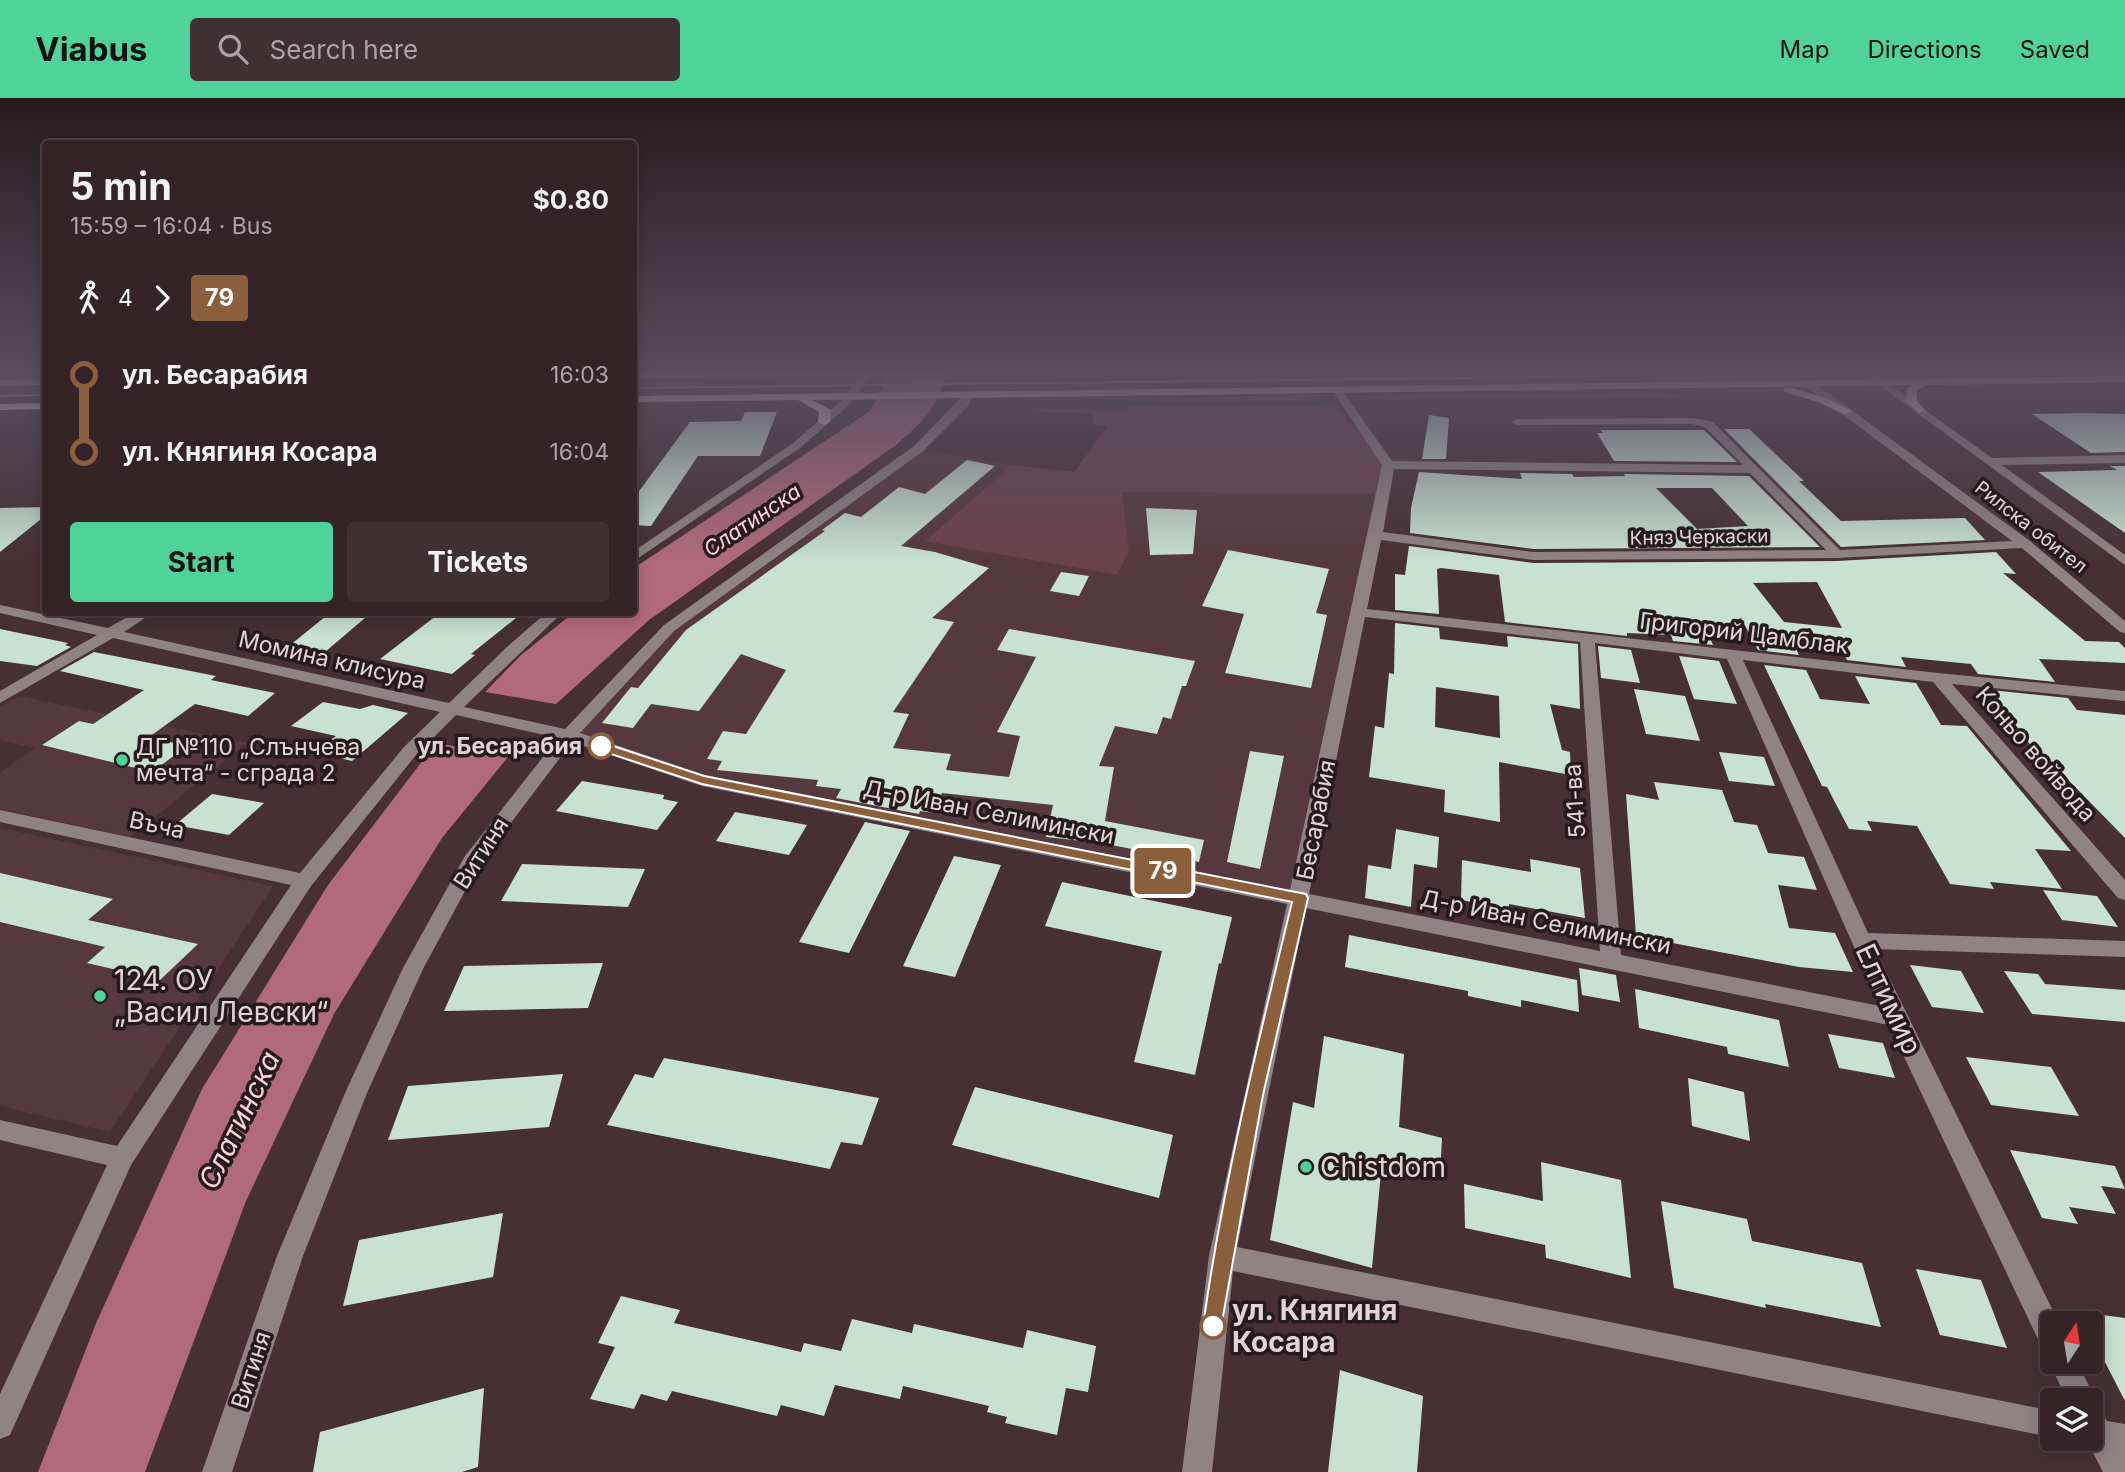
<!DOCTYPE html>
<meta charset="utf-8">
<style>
body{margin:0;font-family:Inter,sans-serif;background:#3f3034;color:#f1f3f6;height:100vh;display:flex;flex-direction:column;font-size:26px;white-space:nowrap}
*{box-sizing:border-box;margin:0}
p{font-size:23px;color:#a9a4a8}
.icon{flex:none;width:38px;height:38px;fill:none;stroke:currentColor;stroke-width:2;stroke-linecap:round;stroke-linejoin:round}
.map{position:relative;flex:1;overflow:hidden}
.drawer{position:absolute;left:42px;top:42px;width:595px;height:476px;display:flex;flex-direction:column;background:#342428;border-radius:7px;box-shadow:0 4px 18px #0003,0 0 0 2px #4e4145}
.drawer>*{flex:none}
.badge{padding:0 14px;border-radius:5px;font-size:24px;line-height:46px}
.needle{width:46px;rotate:12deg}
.buttons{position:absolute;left:2040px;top:1213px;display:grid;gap:14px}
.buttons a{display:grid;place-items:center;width:63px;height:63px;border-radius:7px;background:#342428;box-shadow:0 4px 18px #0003,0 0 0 2px #4e4145;font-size:35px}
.map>.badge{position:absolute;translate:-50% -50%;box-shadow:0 0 0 4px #fff}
.legs{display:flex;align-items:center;gap:10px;height:77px;padding:0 28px;font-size:23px}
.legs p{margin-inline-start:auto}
.overview{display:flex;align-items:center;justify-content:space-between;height:119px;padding:0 28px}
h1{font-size:38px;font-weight:700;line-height:52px}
.primary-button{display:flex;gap:14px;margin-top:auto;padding:14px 28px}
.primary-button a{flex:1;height:80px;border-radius:7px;background:#4fd399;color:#111;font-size:28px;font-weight:700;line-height:80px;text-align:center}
.primary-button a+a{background:#3f3034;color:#f1f3f6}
ul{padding:0 28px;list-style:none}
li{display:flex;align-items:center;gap:24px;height:77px;font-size:26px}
li i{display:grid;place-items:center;width:10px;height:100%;margin:0 9px;background:currentColor}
li i::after{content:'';width:18px;height:18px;margin:-9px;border:5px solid;border-radius:50%;background:#342428}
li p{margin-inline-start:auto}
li:first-child i{background:linear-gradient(#0000 50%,currentColor 0)}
li:last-child i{background:linear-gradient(currentColor 50%,#0000 0)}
header{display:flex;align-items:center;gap:42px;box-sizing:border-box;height:98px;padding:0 35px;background:#4fd399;color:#111}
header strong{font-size:33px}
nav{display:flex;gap:38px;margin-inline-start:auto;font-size:24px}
.search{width:490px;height:63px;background:#3f3034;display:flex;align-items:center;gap:18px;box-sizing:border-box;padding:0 24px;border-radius:7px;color:#a9a4a8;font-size:26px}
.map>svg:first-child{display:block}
.built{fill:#563940}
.green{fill:#6b414c}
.water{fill:#b16a7d}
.pier{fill:#463035}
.building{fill:#c8e1d3;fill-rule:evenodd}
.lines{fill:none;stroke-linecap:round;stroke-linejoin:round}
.minor{fill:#8f8385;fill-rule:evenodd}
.major{fill:#e7ced4;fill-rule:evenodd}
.tram{stroke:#b4a3a6;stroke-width:2}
.line-1{fill:#8b5e3c;stroke:#fff;stroke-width:2}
.stop-1-dot{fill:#fff;stroke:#8b5e3c;stroke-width:3.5}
.poi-dot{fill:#4fd399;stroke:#251b1e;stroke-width:2.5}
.labels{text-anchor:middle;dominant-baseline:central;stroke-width:7;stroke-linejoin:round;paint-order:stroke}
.far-street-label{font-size:19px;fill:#e2d3d6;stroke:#251b1e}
.far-water-label{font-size:21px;font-style:italic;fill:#fed3dd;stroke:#251b1e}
.street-label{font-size:23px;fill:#e2d3d6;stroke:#251b1e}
.stop-label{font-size:23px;font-weight:bold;fill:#e2d3d6;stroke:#251b1e;text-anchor:end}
.poi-label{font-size:23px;fill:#e2d3d6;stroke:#251b1e;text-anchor:start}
.near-poi-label{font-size:28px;fill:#e2d3d6;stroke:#251b1e;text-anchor:start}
.near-street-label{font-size:28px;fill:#e2d3d6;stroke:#251b1e}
.near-water-label{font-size:28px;font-style:italic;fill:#fed3dd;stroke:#251b1e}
.near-stop-label{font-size:28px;font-weight:bold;fill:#e2d3d6;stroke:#251b1e;text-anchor:start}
</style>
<header>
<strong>Viabus</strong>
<div class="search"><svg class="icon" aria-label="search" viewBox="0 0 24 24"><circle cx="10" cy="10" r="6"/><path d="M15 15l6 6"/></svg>Search here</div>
<nav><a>Map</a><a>Directions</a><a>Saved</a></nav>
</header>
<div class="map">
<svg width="2125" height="1374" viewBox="0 0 2125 1374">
<rect width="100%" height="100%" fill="#463035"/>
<g class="built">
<polygon points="918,351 1012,367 926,442 1129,453 1122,394 1384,396 1300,800 702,682 569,637 669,530"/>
<polygon points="19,598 247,645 130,739 0,711 0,675 35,650 0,642 0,609"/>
<polygon points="0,730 273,788 110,1034 0,1008"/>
</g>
<g class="green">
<polygon points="1610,295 1664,295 1688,299 1354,302 1364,297"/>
<polygon points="1304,298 1318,299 1320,302 1164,304 1162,300"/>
<polygon points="1333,307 1388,367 1384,396 1122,394 1129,453 1117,477 925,443 1012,367 1074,374 1108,328 1093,327 1093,316 1020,312 1130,311 1129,308"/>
</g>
<path class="water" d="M889,271H949C934,313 929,318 896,347L649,522L556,606L508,659L442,740L334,916L246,1103L145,1374H38L97,1223L202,991L328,787L436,645L520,558L573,515L634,514V470L870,313L882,292Z"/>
<polygon class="pier" points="480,593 561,607 512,659 432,644"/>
<g class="building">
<polygon points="745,314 777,314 760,358 698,358 651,428 634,427 634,400 690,324 741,323"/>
<polygon points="2084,315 2125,316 2125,354 2091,355 2032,316"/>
<polygon points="1429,317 1449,320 1446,361 1422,361"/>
<polygon points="1724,331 1749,331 1804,383 1799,383 1841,423 1965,420 1985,442 1841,449"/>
<polygon points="1601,332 1704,332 1737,364 1614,363 1597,335 1603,335"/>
<polygon points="967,362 995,368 901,448 935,454 989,470 932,520 954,524 893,614 909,616 893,650 951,656 946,672 1009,679 1020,638 997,634 1036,559 997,552 1009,531 1195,563 1186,588 1182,588 1171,621 1163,619 1157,636 1115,628 1099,668 1114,669 1105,723 1204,742 1199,764 1101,745 1046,739 1053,707 942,695 935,715 920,713 919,716 836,700 841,691 816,688 818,682 717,672 722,663 707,661 723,633 746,636 786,572 741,556 699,613 651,606 633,630 602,625 631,589 638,590 686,532 825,433 822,432 845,415 861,419 899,389 925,396"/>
<polygon points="2110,368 2125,368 2125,435 2038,374 2117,372"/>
<path d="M1419,374L1522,381L1520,375L1572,376L1574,379L1625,378L1624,376L1749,378L1820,449L1534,451L1410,435L1411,410ZM1656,390H1712L1748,428L1697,431Z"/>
<polygon points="46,409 46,417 0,454 0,410"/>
<polygon points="1146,410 1197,412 1193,456 1150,457"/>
<path d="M1409,448L1534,465L1837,463L1996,454L2016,476L2003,475L2085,543L2119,544L2125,550V565L2039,561L2055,584L1978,576L1971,566L1901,559L1906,569L1847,562L1843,554L1795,549L1799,557L1758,552L1741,520L1707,534L1713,547L1673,543L1671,537L1627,535V538L1505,524L1499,477L1441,470L1437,471L1439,516L1395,512V476L1405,477ZM1817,484L1842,530L1784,524L1753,485Z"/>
<polygon points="1228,452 1329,471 1316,515 1327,517 1311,590 1225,575 1244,516 1202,508"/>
<polygon points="1061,474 1089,478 1079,498 1050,493"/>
<polygon points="331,514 372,514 325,554 289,548"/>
<polygon points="441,514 493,514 516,520 471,556 475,557 452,576 380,561"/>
<path d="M1395,525L1439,530L1440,541L1508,549L1507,538L1578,546L1580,611L1550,606L1562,652L1570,654L1571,677L1499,664L1500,724L1444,714L1445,692L1369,679L1375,628L1384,630L1389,575L1394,576ZM1436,589L1499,598L1500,640L1435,629Z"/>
<polygon points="0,531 68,545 65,547 71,549 37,568 0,563"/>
<polygon points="1598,548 1631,552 1640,585 1601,580"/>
<polygon points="94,554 216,578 211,582 275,595 248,618 195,606 149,639 187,648 152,674 42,647 79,623 93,626 144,592 60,573"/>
<polygon points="1679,558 1719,563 1737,606 1694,601"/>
<polygon points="1764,567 1806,572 1820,601 1870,606 1855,578 1916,585 1941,627 1967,628 2071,753 2035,751 2062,791 1990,784 1994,791 1950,786 1917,728 1867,723 1872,733 1849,731 1827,689 1822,688"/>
<polygon points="1634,591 1685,598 1700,643 1646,636"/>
<polygon points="1990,592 2068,600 2077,612 2125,617 2125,740 2040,653 2034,652"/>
<polygon points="323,604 360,611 373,607 408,615 352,663 316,654 336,638 291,628"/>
<polygon points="1250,653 1284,658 1260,771 1227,764"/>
<polygon points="1719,654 1764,659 1775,688 1729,683"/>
<polygon points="582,683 664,697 663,701 678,704 657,732 556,713"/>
<polygon points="1654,684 1722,692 1734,724 1757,727 1768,755 1804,759 1817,792 1778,787 1789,830 1835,835 1853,874 1799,869 1636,838 1626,696 1659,702"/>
<polygon points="212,696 264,705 229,737 175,727"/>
<polygon points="735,714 780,722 807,727 789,757 716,743"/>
<polygon points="865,724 910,733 849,855 799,844"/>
<polygon points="1396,731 1439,739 1437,770 1414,766 1411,809 1365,800 1368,767 1391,771"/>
<polygon points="954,758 1001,767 955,879 903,868"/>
<polygon points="1530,761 1580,770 1585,820 1509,806 1509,811 1461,802 1462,762 1531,774"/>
<polygon points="522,766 645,771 628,809 501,803"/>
<polygon points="0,775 113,801 88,822 198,846 160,882 87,865 105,849 0,824"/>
<polygon points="1062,784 1232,819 1221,866 1219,865 1195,977 1134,964 1162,853 1045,828"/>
<polygon points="2043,792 2097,798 2118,829 2062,822"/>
<polygon points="1349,837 1577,882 1579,914 1521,902 1521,909 1468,898 1468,893 1345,869"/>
<polygon points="603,865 588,910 444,913 464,868"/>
<polygon points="1910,867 1961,873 1984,915 1932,909"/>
<polygon points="1579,870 1616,877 1620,904 1582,897"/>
<polygon points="2004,873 2038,876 2045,886 2125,892 2125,924 2032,916"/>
<polygon points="1635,891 1779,922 1789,969 1728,956 1727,949 1639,930"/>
<polygon points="1828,936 1883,945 1895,980 1839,970"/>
<polygon points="1324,938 1404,956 1399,1029 1442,1040 1440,1078 1382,1064 1372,1170 1270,1142 1293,1004 1314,1010"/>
<polygon points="1966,959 2051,969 2079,1018 1991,1007"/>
<polygon points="664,960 879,1000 862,1047 841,1044 830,1071 607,1027 635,976 653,980"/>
<polygon points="563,976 549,1029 388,1042 408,988"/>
<polygon points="1688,980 1744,994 1750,1043 1692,1028"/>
<polygon points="975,989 1173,1037 1159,1100 952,1047"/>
<polygon points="2010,1052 2115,1068 2125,1091 2101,1088 2116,1116 2069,1109 2078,1126 2042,1120"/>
<polygon points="1541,1064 1621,1082 1631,1180 1546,1160 1545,1147 1465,1130 1464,1086 1543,1103"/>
<polygon points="1661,1103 1747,1121 1752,1143 1862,1165 1881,1229 1765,1206 1766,1210 1674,1190"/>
<polygon points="503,1115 493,1179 343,1208 359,1142"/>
<polygon points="1916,1171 1981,1182 2007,1250 1940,1237"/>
<polygon points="621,1198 680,1212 674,1225 801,1254 804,1245 841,1253 852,1221 912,1235 914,1226 1023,1250 1027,1232 1096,1248 1088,1294 1066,1290 1057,1337 1005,1325 1007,1319 987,1314 989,1308 903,1288 900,1301 835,1287 824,1318 781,1307 777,1318 672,1293 667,1303 641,1296 634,1311 590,1301 615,1249 598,1245"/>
<polygon points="2080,1214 2125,1220 2125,1303 2091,1237 2091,1225 2085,1225"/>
<polygon points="1340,1272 1423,1298 1417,1374 1328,1374"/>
<polygon points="484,1290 478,1369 462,1374 313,1374 320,1334"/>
</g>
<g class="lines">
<g class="minor">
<polygon points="865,271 875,271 847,309 800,350 634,463 634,453 792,346 839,305"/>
<polygon points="1857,271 1868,271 1992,360 2125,357 2125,365 2002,367 2125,457 2125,467"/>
<path d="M1805,284H1813L2030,443L2125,523V535L2120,534L2022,450L1837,460L1534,462L1381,442L1367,511L1938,575L2125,593V603L1952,586L2125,782V802L2118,800L1933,584L1743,562L1868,835L2125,843V859L1875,851L2059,1225H2053V1255L2043,1252L1889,927L1306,810L1237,1149L2053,1313L2055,1340L1233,1173L1212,1374H1182L1209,1158L1287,806L702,688L572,644L479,767L423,871L367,995L303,1158L232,1374H202L277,1158L345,995L403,870L465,758L558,640L456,617L416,657L311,788L131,1067L10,1337L0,1341V1296L107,1067L0,1042V1022L117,1048L291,787L0,724V712L300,775L404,649L440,614L113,540L0,605V593L97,537L0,515V507L108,530L136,514H154L124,534L449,605L508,548L547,514H563L464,609L565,631L664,527L914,348L967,294L972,297L969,307L922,354L674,533L580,635L705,677L1290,792L1382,367L1331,291L1332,289H1340L1392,363L1743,367L1705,329L1692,326L1518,327L1512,324L1518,321L1692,320L1713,324L1840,452L2012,443L1805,288ZM1394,371L1750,375L1826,452L1534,454L1383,434ZM1365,519L1580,544L1600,853L1309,796ZM1595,545L1727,561L1880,908L1621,857Z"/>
<polygon points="2053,1256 2053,1264 2077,1264 2096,1302 2093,1308 2101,1311 2107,1323 2125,1326 2125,1374 2103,1374 2090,1349 2081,1345 2079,1340 2091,1340 2091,1302 2067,1302 2049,1264"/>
</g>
<g class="major">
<polygon points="899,271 1140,271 1135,274 634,280 634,274"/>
<polygon points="2125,278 2125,284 1927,287 1917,292 1917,303 1925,312 1919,315 1906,303 1907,291 1911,287 812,302 831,312 830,324 824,327 818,324 819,314 798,302 634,304 634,298"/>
<polygon points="46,281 46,287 0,288 0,282"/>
<polygon points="1788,289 1826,300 1853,314 1843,316 1818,304 1784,294 1784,290"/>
<polygon points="46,305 46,311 0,312 0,306"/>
</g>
<g class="tram">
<polyline points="634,290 2125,272"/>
<polyline points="0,298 46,297"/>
</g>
</g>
<linearGradient id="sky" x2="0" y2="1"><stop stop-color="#261a1d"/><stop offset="0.59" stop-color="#574e5c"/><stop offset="1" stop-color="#574e5c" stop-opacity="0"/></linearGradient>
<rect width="2125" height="463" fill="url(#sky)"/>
<path class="line-1" d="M601,644L704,678L1306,796L1308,800L1263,997L1220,1235L1213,1238L1206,1235L1203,1228C1223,1085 1258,944 1292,804L702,686L596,651L594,648Z"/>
<g class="stop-1-dot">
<circle cx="601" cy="648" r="12"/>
<circle cx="1213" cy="1228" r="12"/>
</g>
<g class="poi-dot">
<circle cx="122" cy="662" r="7"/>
<circle cx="100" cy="898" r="7"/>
<circle cx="1306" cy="1069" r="7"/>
</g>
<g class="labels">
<g class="far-street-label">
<text transform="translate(2031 429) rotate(38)">Рилска обител</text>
<text transform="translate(1699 439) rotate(-1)">Княз Черкаски</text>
</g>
<g class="far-water-label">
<text transform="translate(752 422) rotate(-34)">Слатинска</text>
</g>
<g class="street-label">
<text transform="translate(1744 535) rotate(7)">Григорий Цамблак</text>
<text transform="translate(332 562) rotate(13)">Момина клисура</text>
<text transform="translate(2036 656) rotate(49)">Коньо войвода</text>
<text transform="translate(1575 703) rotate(-94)">541-ва</text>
<text transform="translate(989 714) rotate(11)">Д-р Иван Селимински</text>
<text transform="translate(1316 722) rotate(-79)">Бесарабия</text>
<text transform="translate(157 727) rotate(12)">Въча</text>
<text transform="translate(481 755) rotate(-57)">Витиня</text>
<text transform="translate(1546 824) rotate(11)">Д-р Иван Селимински</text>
<text transform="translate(251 1272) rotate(-72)">Витиня</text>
</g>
<g class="stop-label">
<text x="582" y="648">ул. Бесарабия</text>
</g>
<g class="poi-label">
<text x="136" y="649">ДГ №110 „Слънчева<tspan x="136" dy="26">мечта“ - сграда 2</tspan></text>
</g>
<g class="near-poi-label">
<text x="114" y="882">124. ОУ<tspan x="114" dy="32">„Васил Левски“</tspan></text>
<text x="1320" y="1069">Chistdom</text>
</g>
<g class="near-street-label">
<text transform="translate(1889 901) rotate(65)">Елтимир</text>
</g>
<g class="near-water-label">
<text transform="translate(239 1022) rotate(-64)">Слатинска</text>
</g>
<g class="near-stop-label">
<text x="1232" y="1212">ул. Княгиня<tspan x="1232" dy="32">Косара</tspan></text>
</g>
</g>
</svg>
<div class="buttons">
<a><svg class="needle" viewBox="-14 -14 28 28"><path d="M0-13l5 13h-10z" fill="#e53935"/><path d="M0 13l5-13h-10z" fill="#a9a4a8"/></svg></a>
<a><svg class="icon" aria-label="layers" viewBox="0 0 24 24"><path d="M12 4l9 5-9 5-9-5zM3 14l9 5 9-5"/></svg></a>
</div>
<b class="badge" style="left:1163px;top:773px;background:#8b5e3c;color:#fff">79</b>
<section class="drawer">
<div class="overview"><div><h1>5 min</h1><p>15:59 – 16:04 · Bus</p></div><b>$0.80</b></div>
<div class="legs"><svg class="icon" aria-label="walk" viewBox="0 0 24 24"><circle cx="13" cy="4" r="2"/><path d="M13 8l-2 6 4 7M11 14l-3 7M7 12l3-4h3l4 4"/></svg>4<svg class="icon" aria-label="forward" viewBox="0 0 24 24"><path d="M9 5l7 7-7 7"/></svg><b class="badge" style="background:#8b5e3c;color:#fff">79</b></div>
<ul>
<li><i style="color:#8b5e3c"></i><b>ул. Бесарабия</b><p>16:03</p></li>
<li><i style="color:#8b5e3c"></i><b>ул. Княгиня Косара</b><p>16:04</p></li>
</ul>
<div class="primary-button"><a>Start</a><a>Tickets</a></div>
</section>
</div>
